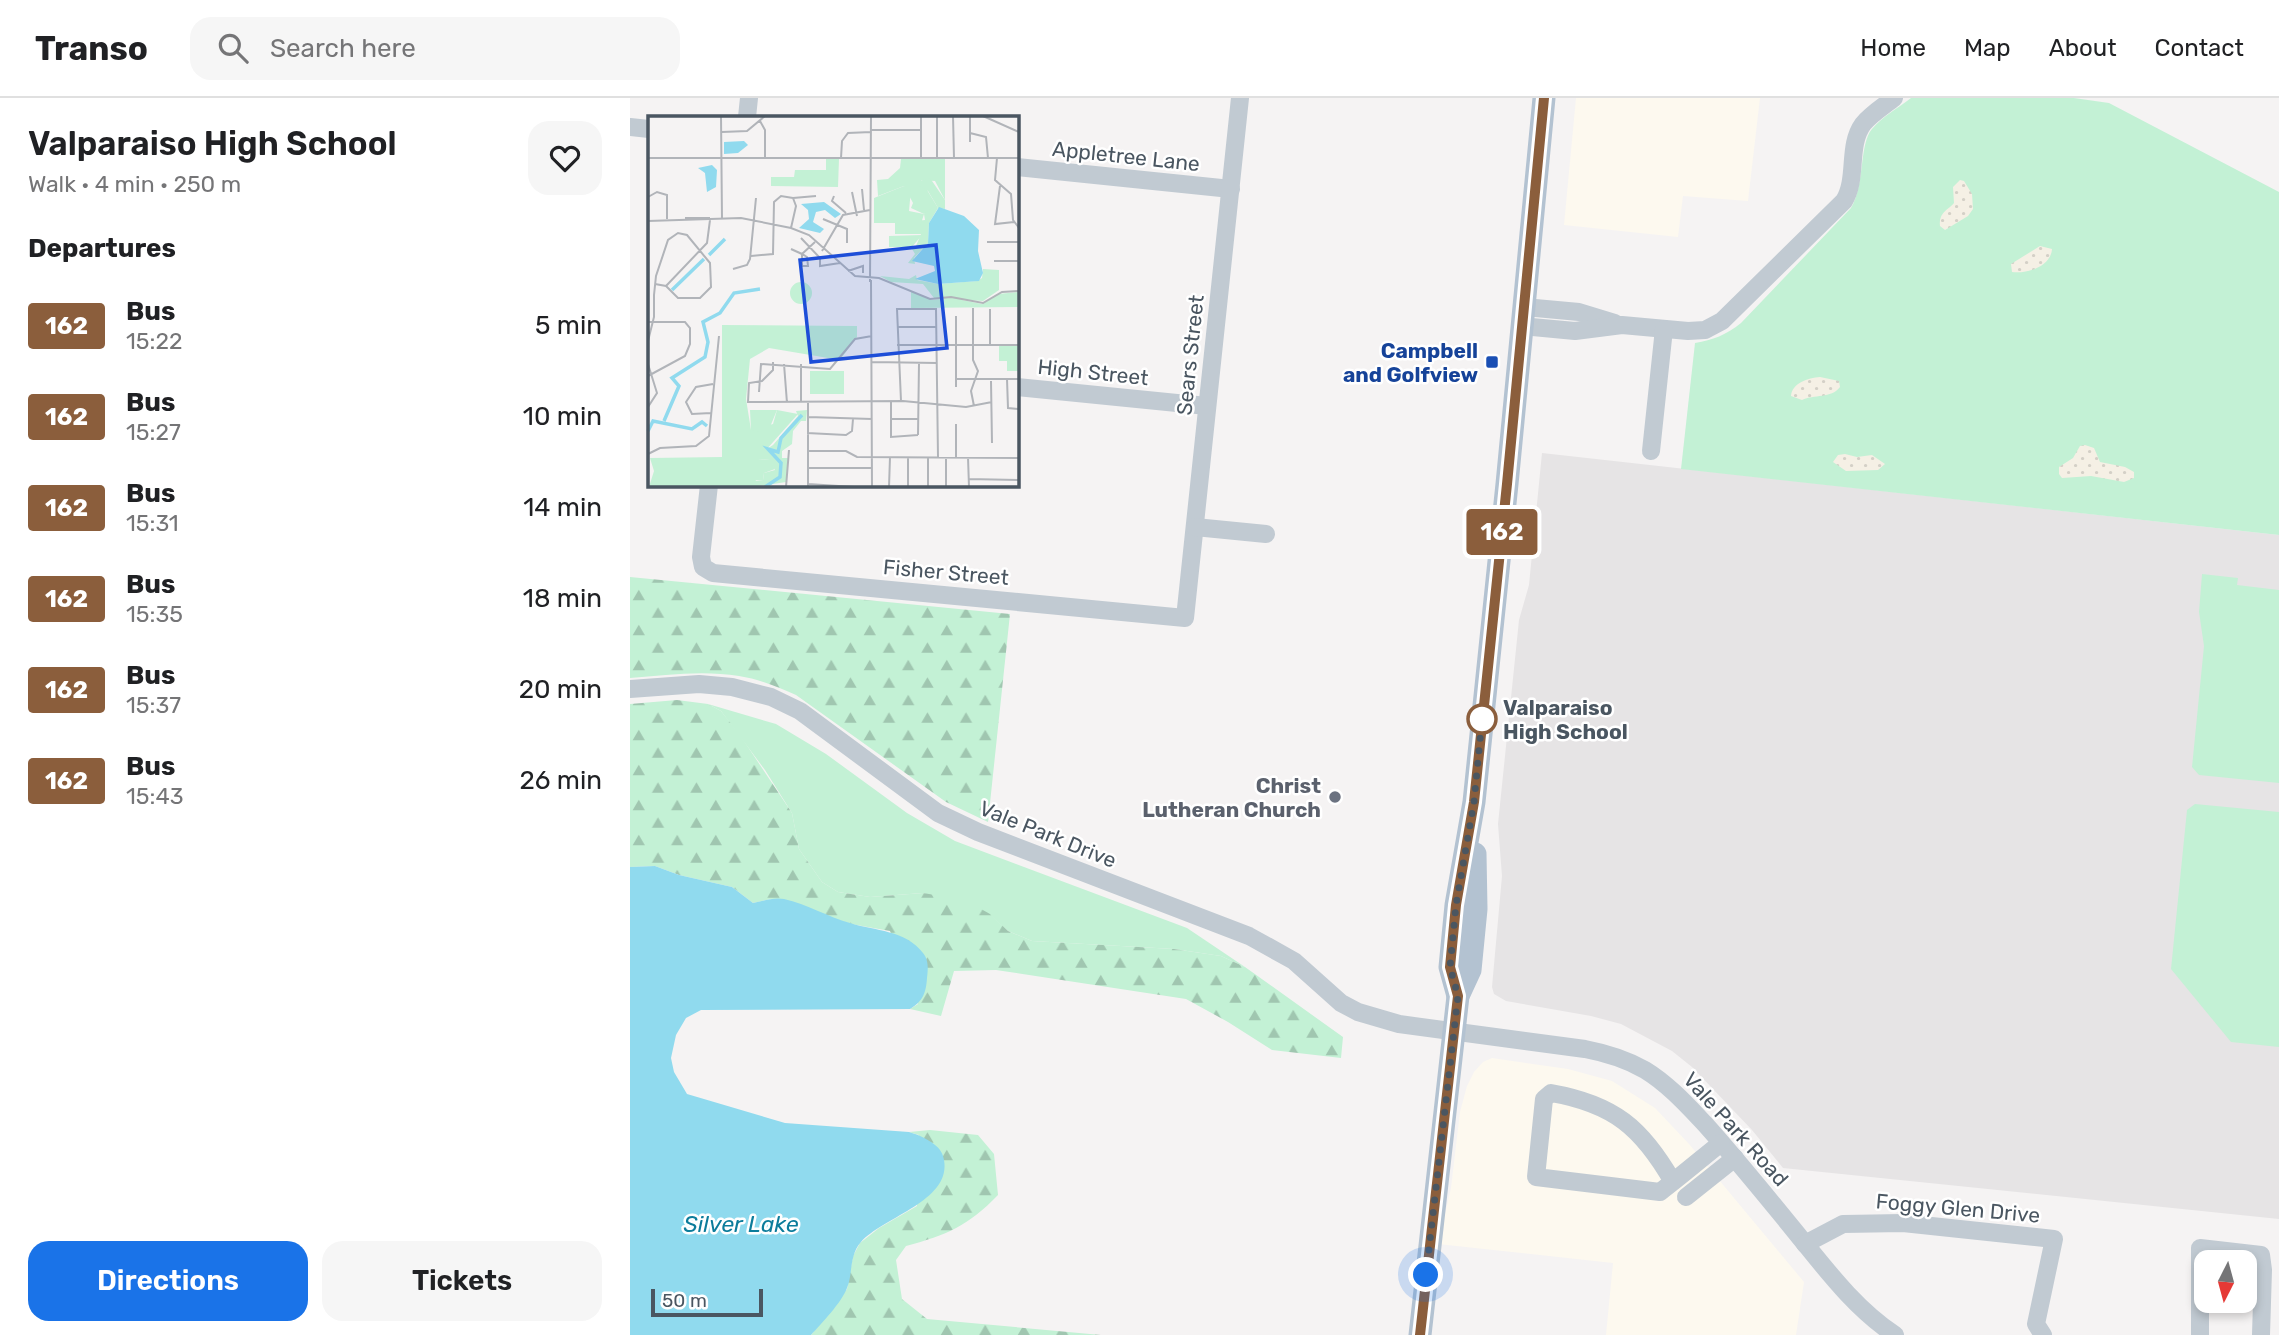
<!DOCTYPE html>
<meta charset="utf-8">
<style>
body{margin:0;font-family:Rubik,sans-serif;background:#f6f6f6;color:#202124;height:100vh;display:flex;flex-direction:column;font-size:26px;white-space:nowrap}
*{box-sizing:border-box;margin:0}
p{font-size:23px;color:#757577}
.icon{flex:none;width:38px;height:38px;fill:none;stroke:currentColor;stroke-width:2;stroke-linecap:round;stroke-linejoin:round}
.map{position:relative;flex:1;overflow:hidden}
.panel{display:flex;flex-direction:column;background:#fff;width:630px}
.panel>*{flex:none}
.badge{padding:0 14px;border-radius:5px;font-size:24px;line-height:46px}
.needle{width:46px;rotate:186deg}
.controls{position:absolute;left:1564px;top:1152px;display:grid;gap:14px}
.controls a{display:grid;place-items:center;width:63px;height:63px;border-radius:14px;background:#fff;box-shadow:0 4px 10px #0003;font-size:35px}
.scale{position:absolute;left:21px;bottom:18px;width:112px;box-sizing:border-box;padding-left:7px;border:4px solid #4a5661;border-top:0;font-size:19px;line-height:24px;white-space:nowrap;color:#4a5661;-webkit-text-stroke:5px #fff;paint-order:stroke}
.you{position:absolute;width:35px;height:35px;margin:-18px;border:5px solid #fff;border-radius:50%;background:#1a73e8;box-shadow:0 0 0 10px #1a73e833}
.map>.badge{position:absolute;translate:-50% -50%;box-shadow:0 0 0 4px #fff}
h2{padding:0 28px;font-size:26px;line-height:63px}
.round{display:grid;place-items:center;flex:none;width:74px;height:74px;border-radius:21px;background:#f6f6f6}
.head{display:flex;align-items:center;justify-content:space-between;height:119px;padding:0 28px}
h1{font-size:33px;font-weight:600;line-height:52px}
.action{display:flex;gap:14px;margin-top:auto;padding:14px 28px}
.action a{flex:1;height:80px;border-radius:21px;background:#1a73e8;color:#fff;font-size:28px;font-weight:600;line-height:80px;text-align:center}
.action a+a{background:#f6f6f6;color:#202124}
ul{padding:0;list-style:none}
li{display:flex;align-items:center;gap:21px;height:91px;padding:0 28px}
li div{flex:1}
li b{display:block;font-size:26px}
li em{font-style:normal}
li .badge{min-width:77px;font-weight:700;text-align:center}
header{display:flex;align-items:center;gap:42px;box-sizing:border-box;height:98px;padding:0 35px;background:#fff;border-bottom:2px solid #e0e0e0}
header strong{font-size:33px}
nav{display:flex;gap:38px;margin-inline-start:auto;font-size:24px}
.search{width:490px;height:63px;background:#f6f6f6;display:flex;align-items:center;gap:18px;box-sizing:border-box;padding:0 24px;border-radius:21px;color:#757577;font-size:26px}
main{display:flex;flex:1;min-height:0}
.map>svg:first-child{display:block}
.commercial{fill:#fdf9ef}
.education{fill:#e6e4e5}
.green{fill:#c3f1d5}
.forest{fill:url(#forest-firs)}
.sand{fill:url(#sand-dots)}
.water{fill:#90daee}
.lines{fill:none;stroke-linecap:round;stroke-linejoin:round}
.minor{stroke:#c1cad2;stroke-width:18}
.major{stroke:#b3c2d1;stroke-width:23}
.line-casing{stroke:#fff;stroke-width:16}
.line{stroke:#8b5e3c;stroke-width:10}
.walk{stroke:#4a5661;stroke-width:7;stroke-dasharray:0 12.6}
.transit-dot{fill:#1a4fb4;stroke:#fff;stroke-width:2.5}
.stop-dot{fill:#fff;stroke:#8b5e3c;stroke-width:3.5}
.worship-dot{fill:#6b7280;stroke:#fff;stroke-width:2.5}
.labels{text-anchor:middle;dominant-baseline:central;stroke-width:5;stroke-linejoin:round;paint-order:stroke}
.street-label{font-size:21px;fill:#4a5661;stroke:#fff}
.transit-label{font-size:21px;font-weight:bold;fill:#164399;stroke:#fff;text-anchor:end}
.stop-label{font-size:21px;font-weight:bold;fill:#4a5661;stroke:#fff;text-anchor:start}
.worship-label{font-size:21px;font-weight:bold;fill:#5b616d;stroke:#fff;text-anchor:end}
.water-label{font-size:23px;font-style:italic;fill:#0c7c9b;stroke:#fff}
.inset-river{fill:none;stroke:#90daee;stroke-width:3.5}
.inset-road{fill:none;stroke:#b1b4b9;stroke-width:2}
.view{fill:#1d4ed8;fill-opacity:0.15;stroke:#1d4ed8;stroke-width:3.5}
.inset-edge{fill:none;stroke:#4a5661;stroke-width:3.5}
</style>
<header>
<strong>Transo</strong>
<div class="search"><svg class="icon" aria-label="search" viewBox="0 0 24 24"><circle cx="10" cy="10" r="6"/><path d="M15 15l6 6"/></svg>Search here</div>
<nav><a>Home</a><a>Map</a><a>About</a><a>Contact</a></nav>
</header>
<main>
<section class="panel">
<div class="head"><div><h1>Valparaiso High School</h1><p>Walk · 4 min · 250 m</p></div><a class="round"><svg class="icon" aria-label="heart" viewBox="0 0 24 24"><path d="M12 20l-8-8c-3-5 5-10 8-4 3-6 11-1 8 4z"/></svg></a></div>
<h2>Departures</h2>
<ul>
<li><span class="badge" style="background:#8b5e3c;color:#fff">162</span><div><b>Bus</b><p>15:22</p></div><em>5 min</em></li>
<li><span class="badge" style="background:#8b5e3c;color:#fff">162</span><div><b>Bus</b><p>15:27</p></div><em>10 min</em></li>
<li><span class="badge" style="background:#8b5e3c;color:#fff">162</span><div><b>Bus</b><p>15:31</p></div><em>14 min</em></li>
<li><span class="badge" style="background:#8b5e3c;color:#fff">162</span><div><b>Bus</b><p>15:35</p></div><em>18 min</em></li>
<li><span class="badge" style="background:#8b5e3c;color:#fff">162</span><div><b>Bus</b><p>15:37</p></div><em>20 min</em></li>
<li><span class="badge" style="background:#8b5e3c;color:#fff">162</span><div><b>Bus</b><p>15:43</p></div><em>26 min</em></li>
</ul>
<div class="action"><a>Directions</a><a>Tickets</a></div>
</section>
<div class="map">
<svg width="1649" height="1237" viewBox="0 0 1649 1237">
<defs>
<pattern id="forest-firs" width="22" height="20" patternUnits="userSpaceOnUse" patternTransform="scale(1.75)"><rect width="22" height="20" fill="#c3f1d5"/><path d="M5 1l3.5 6h-7zM16 11l3.5 6h-7z" fill="#a0c6b0"/></pattern>
<pattern id="sand-dots" width="8" height="8" patternUnits="userSpaceOnUse" patternTransform="scale(1.75)"><rect width="8" height="8" fill="#f5f0e5"/><path d="M2 2h.1M6 6h.1" fill="none" stroke="#d4d0c7" stroke-width="1.8" stroke-linecap="round"/></pattern>
</defs>
<rect width="100%" height="100%" fill="#f5f3f3"/>
<g class="commercial">
<polygon points="946,0 1130,0 1118,103 1053,98 1048,139 934,127"/>
<polygon points="862,960 938,971 982,983 1025,1010 1059,1046 1174,1184 1166,1237 976,1237 983,1165 808,1146 821,1090 830,1014 837,988 844,974 853,964"/>
</g>
<polygon class="education" points="912,355 1649,437 1649,1121 1153,1070 1122,1032 1062,969 1042,953 991,926 961,918 876,903 864,896 862,889 872,778 868,726 889,522 899,487"/>
<g class="green">
<path d="M1281,0H1444L1479,5L1649,94V437L1051,371L1065,245C1083,242 1096,237 1111,225L1221,110C1235,87 1229,46 1242,31C1252,19 1268,10 1281,0Z"/>
<polygon points="1572,476 1608,480 1607,487 1649,492 1649,685 1569,677 1562,669 1574,548 1569,514"/>
<polygon points="78,606 146,626 196,656 277,715 325,743 557,830 615,869 591,858 544,851 402,843 378,833 359,816 293,795 240,799 208,794 192,784 169,751 162,715 135,672 91,613"/>
<polygon points="1565,706 1649,714 1649,949 1601,944 1541,871 1557,712"/>
</g>
<g class="forest">
<path d="M0,479L380,516L358,724L316,704L166,597C147,589 129,581 109,578C73,572 36,577 0,580Z"/>
<polygon points="47,602 78,606 91,613 110,637 162,715 169,751 192,784 208,794 240,799 293,795 335,802 360,816 378,833 402,843 544,851 591,858 615,869 713,939 711,960 642,952 598,924 556,901 366,872 324,873 311,918 280,911 288,906 260,833 221,826 141,801 123,805 102,789 49,777 25,768 0,769 0,606"/>
<path d="M300,1032L348,1037L364,1056L368,1097C338,1128 317,1137 276,1148L266,1162L272,1201L297,1221L471,1237H181L217,1191L223,1158L230,1145L249,1130L287,1108L289,1037L279,1034Z"/>
</g>
<g class="sand">
<path d="M1330,82L1334,83L1342,96L1343,111L1338,118L1315,132L1310,128C1309,114 1317,113 1324,105L1323,89Z"/>
<path d="M1410,148L1422,151C1421,168 1398,176 1382,174L1381,166Z"/>
<path d="M1190,279L1209,283L1210,289C1201,301 1184,296 1172,302L1161,298C1162,285 1178,280 1190,279Z"/>
<polygon points="1455,347 1464,350 1470,364 1495,369 1504,374 1504,380 1494,384 1461,378 1432,380 1429,376 1429,369 1443,360 1450,348"/>
<polygon points="1215,356 1227,359 1242,357 1255,366 1248,372 1216,373 1203,364 1208,357"/>
</g>
<path class="water" d="M25,768L49,777L102,789L123,805C133,803 144,799 154,801C177,806 198,819 220,825C245,833 276,832 293,855C299,862 298,872 297,880C296,895 293,903 280,911L71,912L56,920L46,937L41,960L44,974L57,996L155,1025L279,1034C290,1037 310,1046 313,1058C326,1102 254,1118 231,1144C219,1157 223,1176 217,1190C212,1204 191,1226 181,1237H0V769Z"/>
<g class="lines">
<g class="minor">
<polyline points="117,19 119,0"/>
<polyline points="0,29 19,31"/>
<polyline points="387,69 601,91"/>
<polyline points="894,209 949,214 985,225"/>
<path d="M892,228L945,233L992,227L1058,233L1075,232L1092,223L1214,103C1228,80 1217,48 1233,26C1241,16 1254,8 1264,0"/>
<polyline points="387,289 577,308"/>
<polyline points="1021,353 1034,231"/>
<polyline points="79,387 71,459 73,469 83,475 555,520 610,0"/>
<polyline points="565,429 636,436"/>
<path d="M0,591L69,586L102,589L141,599L170,613L308,715L348,734L619,838L664,863L711,905L728,914L769,926L955,951C976,955 996,961 1015,972C1038,986 1057,1007 1075,1026C1107,1062 1138,1100 1168,1137C1198,1174 1226,1211 1265,1237"/>
<path d="M1043,1084C1012,1030 984,1006 921,995L914,1001L906,1079L1030,1094C1051,1078 1071,1061 1091,1045"/>
<polyline points="1056,1099 1105,1060"/>
<polyline points="1175,1146 1213,1126 1273,1125 1424,1141 1406,1226 1413,1237"/>
<polyline points="1570,1237 1570,1150 1631,1157 1633,1172 1631,1237"/>
</g>
<g class="major">
<polyline points="828,898 820,869 826,807 844,704 877,386 914,0"/>
<polyline points="790,1237 828,898 840,872 846,811 845,756"/>
</g>
</g>
<g class="lines">
<g class="line-casing">
<polyline id="line" points="790,1237 828,898 820,869 826,807 844,704 877,386 914,0"/>
</g>
<use href="#line" class="line"/>
<polyline class="walk" points="796,1177 828,898 820,869 826,807 844,704 852,621"/>
</g>
<rect class="transit-dot" x="855" y="257" width="14" height="14" rx="3.5"/>
<circle class="stop-dot" cx="852" cy="621" r="14"/>
<circle class="worship-dot" cx="705" cy="699" r="7"/>
<g class="labels">
<g class="street-label">
<text transform="translate(496 58) rotate(6)">Appletree Lane</text>
<text transform="translate(560 257) rotate(-84)">Sears Street</text>
<text transform="translate(463 274) rotate(6)">High Street</text>
<text transform="translate(316 474) rotate(5)">Fisher Street</text>
<text transform="translate(418 736) rotate(22)">Vale Park Drive</text>
<text transform="translate(1106 1031) rotate(48)">Vale Park Road</text>
<text transform="translate(1328 1110) rotate(5)">Foggy Glen Drive</text>
</g>
<g class="transit-label">
<text x="848" y="252">Campbell<tspan x="848" dy="24">and Golfview</tspan></text>
</g>
<g class="stop-label">
<text x="873" y="609">Valparaiso<tspan x="873" dy="24">High School</tspan></text>
</g>
<g class="worship-label">
<text x="691" y="687">Christ<tspan x="691" dy="24">Lutheran Church</tspan></text>
</g>
<g class="water-label">
<text x="111" y="1126">Silver Lake</text>
</g>
</g>
<g transform="translate(18 18)">
<rect width="371" height="371" fill="#f5f3f3"/>
<path d="M253,43H297V84L287,65L273,64L290,92L276,98L263,92L265,87L256,70L230,80L229,64L240,63L252,52ZM274,119L264,131H241V120ZM142 177a11 11 0 1 1 22 0a11 11 0 1 1-22 0ZM74,209L209,210V221L192,244L121,232L102,243L98,283L103,314L125,308L129,294L150,298L110,343L123,344L127,353L116,357L115,364H108L105,371H1L6,355L2,342L74,341ZM351,230H371V255H359V245H351ZM162,255H196V278H162Z" fill="#c3f1d5"/>
<path d="M178,43H191L190,71L123,70V61H146L147,54H178ZM284,92H290L281,107L280,127L266,142L267,148L260,147L267,138L264,133L235,134L268,130L273,118H247V107L277,104L276,98ZM335,153L351,154V174L335,185L286,182L275,168L243,166L232,160L261,163L268,159L269,164L290,168L329,165L334,162ZM263,175L283,184L304,182L334,188L350,178L371,176V191L263,192ZM102,294H129L122,311L112,316L103,314ZM159,294L158,305H153L145,315L144,328L134,335V342H140L138,366L105,371L106,365L115,364L116,357L127,354L122,344L110,343V339L125,329L150,300L148,295Z" fill="#c3f1d5"/>
<path d="M282,62L297,84V93L290,92L280,75L271,70V65Z" fill="#c3f1d5"/>
<path d="M256,70L263,73L261,95L276,98L271,114H252L248,107H226V82Z" fill="#c3f1d5"/>
<path d="M96,25L100,29L90,37L76,38V26ZM64,49L69,54L68,71L59,76L57,57L50,52ZM176,86L193,98L187,102L177,94L168,96L165,106L176,113L172,117L151,112L161,103L160,94L153,88ZM291,91L316,100L331,114L330,135L335,157L331,165L290,168L267,163L287,155L286,150L264,145L280,127L281,107Z" fill="#90daee"/>
<path class="inset-river" d="M61,139L77,123M24,174L56,143M16,305L31,270L24,262L57,241L60,226L55,206L72,197L86,177L112,173M0,315L5,305L44,313L54,306L59,310M117,371L132,361L133,347L120,333L130,336L133,322L154,299"/>
<path class="inset-road" d="M73,0L74,103M273,0V42M289,0V42M305,0L306,42M322,0V26M335,0L371,16M112,5L117,14V42M223,14H273M74,16L99,15L117,0M322,17L338,21L340,42M0,42H223M193,42L194,25L200,17L223,16M223,42H371M349,42L347,64L363,78L365,104L371,112M352,70L347,108L366,106M214,73L216,94M204,76L209,100M186,80L184,85L198,97M0,81L9,76L19,79V103M145,82L168,80M37,102H62M175,103L199,113V127M0,105L93,102L143,112L161,119L207,160L231,162L282,183L303,181L335,187L354,176L371,175M143,112L148,90L145,82M153,122L172,142V150L192,147M339,126H371M143,133L154,138L159,141L160,150H154V138L167,126M174,135L195,99L222,94M103,140L125,138L126,86L133,80L145,82M346,145H371M85,153L99,149L102,143L108,82M200,155L215,150V157M223,164L224,371M222,166L223,0M18,170L59,127L62,104M325,192V244L330,255L323,275L326,290M342,193V229M0,206H37L42,212V228L37,240L0,260M249,211H289M0,225L6,201V179L8,160L20,124L30,117L39,119L62,147L63,171L52,182H30L18,170L7,168M249,229H371M125,246V254L114,265L101,267L100,286L255,285L318,291L344,286M224,246L289,247M0,248L9,277L0,291M136,248L139,287M308,263H371M359,263L360,292L371,293M343,265L344,327M308,271V200M111,276L113,248L182,253L207,223L224,220M243,285V321L270,319M253,285L249,193H288L290,341M153,287V248M160,287V371M63,297L44,298L38,286L48,271L65,268M160,301L224,303M243,303H271M308,308V341M159,317L198,319L204,315L205,303M270,319L271,247M160,335H198L209,341L371,342M0,338L12,332L48,330L61,320L71,220M260,341V371M298,341V371M320,341L321,371M160,352H224M320,363L371,364M160,368L206,371M138,371L141,334M241,371L242,341M280,371V341"/>
<path class="view" d="M288,129L299,232L163,246L152,144Z"/>
<rect width="371" height="371" class="inset-edge"/>
</g>
</svg>
<div class="controls">
<a><svg class="needle" viewBox="-14 -14 28 28"><path d="M0-13l5 13h-10z" fill="#e53935"/><path d="M0 13l5-13h-10z" fill="#757577"/></svg></a>
</div>
<div class="scale">50 m</div>
<div class="you" style="left:796px;top:1177px"></div>
<b class="badge" style="left:872px;top:434px;background:#8b5e3c;color:#fff">162</b>
</div>
</main>
